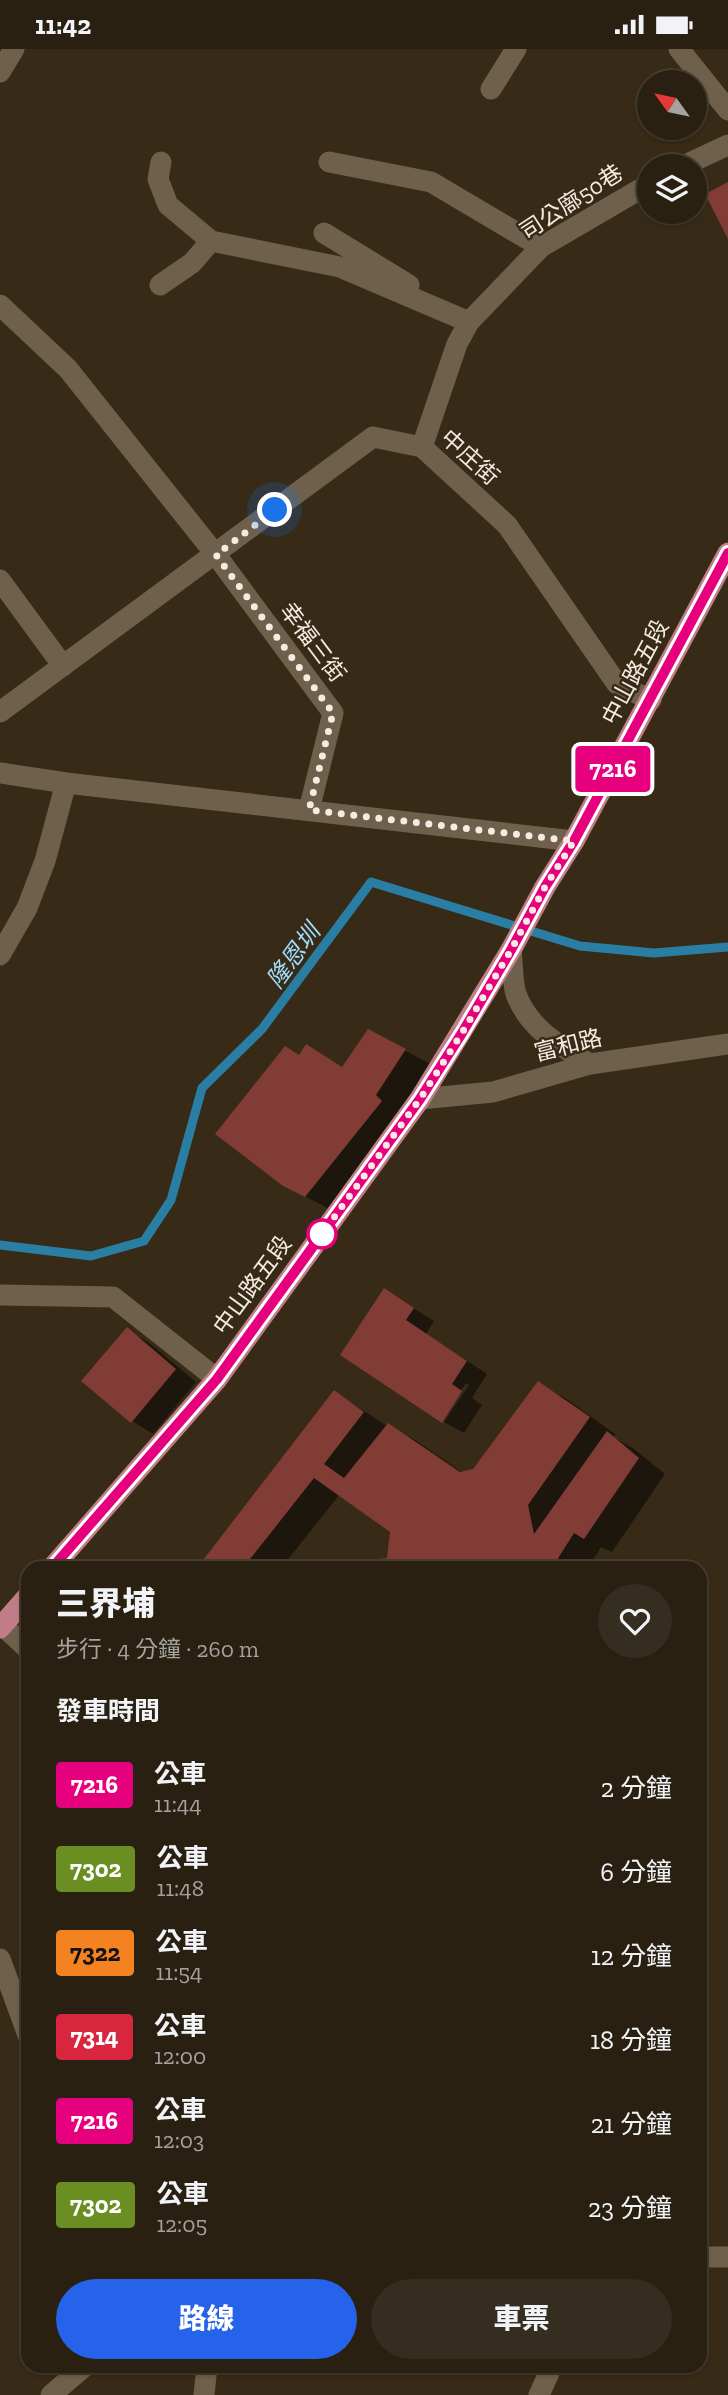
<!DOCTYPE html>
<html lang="zh-TW">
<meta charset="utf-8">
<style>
body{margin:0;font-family:"Zilla Slab","Noto Sans TC",serif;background:#352d1f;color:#f1f3f6;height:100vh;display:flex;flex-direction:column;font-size:26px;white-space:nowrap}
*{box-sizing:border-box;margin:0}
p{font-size:23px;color:#a5a39f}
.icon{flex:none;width:38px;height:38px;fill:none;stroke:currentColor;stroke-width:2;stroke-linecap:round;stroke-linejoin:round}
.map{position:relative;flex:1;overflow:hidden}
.drawer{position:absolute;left:21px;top:1512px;width:686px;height:812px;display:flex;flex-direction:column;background:#292011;border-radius:21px;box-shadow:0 2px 5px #0004,0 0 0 2px #453e31}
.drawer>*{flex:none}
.badge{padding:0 14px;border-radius:5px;font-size:24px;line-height:46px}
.needle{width:46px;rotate:303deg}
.fabs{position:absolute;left:637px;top:21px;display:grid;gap:14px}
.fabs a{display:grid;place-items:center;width:70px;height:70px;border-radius:50%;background:#292011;box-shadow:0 2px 5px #0004,0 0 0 2px #453e31;font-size:35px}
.you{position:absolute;width:35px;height:35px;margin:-18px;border:5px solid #fff;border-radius:50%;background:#1a73e8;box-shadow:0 0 0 10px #1a73e833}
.map>.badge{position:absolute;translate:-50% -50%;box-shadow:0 0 0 4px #fff}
h2{padding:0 35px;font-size:26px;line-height:63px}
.round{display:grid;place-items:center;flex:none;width:74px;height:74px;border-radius:37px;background:#352d1f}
.overview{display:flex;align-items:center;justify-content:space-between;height:119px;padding:0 35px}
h1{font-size:33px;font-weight:800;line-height:52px}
.button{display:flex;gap:14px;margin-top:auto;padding:14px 35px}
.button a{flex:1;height:80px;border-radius:42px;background:#2563eb;color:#fff;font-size:28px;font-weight:800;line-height:80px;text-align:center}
.button a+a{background:#352d1f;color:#f1f3f6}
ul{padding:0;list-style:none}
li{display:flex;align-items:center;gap:21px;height:84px;padding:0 35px}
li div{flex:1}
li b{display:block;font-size:26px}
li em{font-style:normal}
li .badge{min-width:77px;font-weight:700;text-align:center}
.status{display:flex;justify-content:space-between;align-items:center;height:49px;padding:0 35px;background:#292011;direction:ltr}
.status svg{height:19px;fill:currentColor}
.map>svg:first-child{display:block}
.shadow{fill:#0007}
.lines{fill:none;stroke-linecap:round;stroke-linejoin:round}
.stream{stroke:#2a7ea4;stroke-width:9}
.building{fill:#813c35}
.minor{stroke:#6e604b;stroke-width:21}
.major{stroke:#c17d87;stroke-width:21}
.line-casing{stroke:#fff;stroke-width:16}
.line{stroke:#e6007e;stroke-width:10}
.walk{stroke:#f5ece1;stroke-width:7;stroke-dasharray:0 12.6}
.stop-dot{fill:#fff;stroke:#e6007e;stroke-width:3.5}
.labels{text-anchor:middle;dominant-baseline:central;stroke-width:5;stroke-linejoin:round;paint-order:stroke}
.street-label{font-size:23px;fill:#f5ece1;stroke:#372a17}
.water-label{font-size:24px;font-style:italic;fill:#9fdcfc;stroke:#372a17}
</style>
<div class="status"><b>11:42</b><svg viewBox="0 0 49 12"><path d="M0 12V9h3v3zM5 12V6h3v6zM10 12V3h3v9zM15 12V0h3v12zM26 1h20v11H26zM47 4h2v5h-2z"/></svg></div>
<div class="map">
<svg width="728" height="2346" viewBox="0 0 728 2346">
<rect width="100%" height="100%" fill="#372a17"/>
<g class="shadow">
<polygon points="369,982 432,1016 333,1162 284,1136 300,1007 343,1019"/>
<polygon points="405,1254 434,1272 426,1285 487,1325 472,1349 482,1356 464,1384 444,1373 469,1336 466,1334 441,1371 342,1305"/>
<polygon points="127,1281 148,1293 196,1333 153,1385 132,1372"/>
<polygon points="538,1334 565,1349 615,1385 613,1388 634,1400 665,1425 612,1503 601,1498 588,1519 307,1519 389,1511 392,1482 340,1445 281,1519 199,1519 335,1343 387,1377 388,1376 415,1391 463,1424 474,1422"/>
</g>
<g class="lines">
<polyline class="stream" points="0,1196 91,1207 144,1192 171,1151 202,1039 262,980 371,833 580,897 654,904 728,898"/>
</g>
<g class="building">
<polygon points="728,133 728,190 705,145"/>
<polygon points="368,980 406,1000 376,1046 382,1052 305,1148 283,1137 215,1085 285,997 299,1006 306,995 342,1018"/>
<polygon points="384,1239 414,1259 406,1271 467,1312 452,1335 462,1342 442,1374 340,1306"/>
<polygon points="127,1278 176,1320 131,1374 81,1332"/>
<polygon points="538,1332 590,1368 528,1456 534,1485 607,1382 639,1409 584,1490 574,1484 552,1519 308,1519 308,1517 387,1509 390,1483 314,1429 243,1519 197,1519 334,1341 364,1363 324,1415 344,1429 388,1374 460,1423 473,1420"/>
</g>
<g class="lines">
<g class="minor">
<polyline points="679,0 728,61"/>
<polyline points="0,23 14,0"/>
<polyline points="491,40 516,0"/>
<polyline points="161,113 158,130 168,156 211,192"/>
<polyline points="329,113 431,133 541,198"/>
<polyline points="683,117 728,96"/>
<polyline points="324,184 409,236"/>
<polyline points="160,236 192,214 211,192 340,218 469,273"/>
<polyline points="0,256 68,320 216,506 333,664 309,761"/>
<polyline points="422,398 457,295 469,273 541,198 649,135"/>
<polyline points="0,531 63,617"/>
<polyline points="0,663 373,388 422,398 507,476 617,635 651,651"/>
<polyline points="0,724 66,734 574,792"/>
<path d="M511,901C513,915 512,932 516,945C529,980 560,997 590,1015"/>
<polyline points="0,906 27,859 45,812 66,734"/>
<polyline points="420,1050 493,1043 590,1015 728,995"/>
<polyline points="0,1246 113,1248 217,1330"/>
<polyline points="2,1576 28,1600"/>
<polyline points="0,1910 28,1986"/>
<polyline points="700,2208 728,2208"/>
<polyline points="51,2346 85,2317"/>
<polyline points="204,2346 207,2317"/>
<polyline points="539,2346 552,2317"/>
</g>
<g class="major">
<polyline points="52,1519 217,1330 420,1050 511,901 545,838 574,792 728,504"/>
<polyline points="0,1579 28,1547"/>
</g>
</g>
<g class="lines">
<g class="line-casing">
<polyline id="line" points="52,1519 217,1330 420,1050 462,984 511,901 545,838 574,792 728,504"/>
</g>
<use href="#line" class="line"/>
<polyline class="walk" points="275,461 216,506 333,664 309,761 574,792 545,838 511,901 462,984 420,1050 322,1185"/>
</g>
<circle class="stop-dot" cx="322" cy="1185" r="14"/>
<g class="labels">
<g class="street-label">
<text transform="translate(571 153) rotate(-33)">司公廍50巷</text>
<text transform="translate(470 408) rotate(42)">中庄街</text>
<text transform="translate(313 593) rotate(53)">幸福三街</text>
<text transform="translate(635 623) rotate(-62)">中山路五段</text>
<text transform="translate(568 996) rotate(-14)">富和路</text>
<text transform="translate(252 1236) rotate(-54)">中山路五段</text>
</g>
<g class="water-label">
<text transform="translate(293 907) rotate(-54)">隆恩圳</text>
</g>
</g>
</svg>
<div class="fabs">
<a><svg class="needle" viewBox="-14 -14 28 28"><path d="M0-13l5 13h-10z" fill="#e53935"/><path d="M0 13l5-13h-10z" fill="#a5a39f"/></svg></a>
<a><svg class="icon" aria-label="layers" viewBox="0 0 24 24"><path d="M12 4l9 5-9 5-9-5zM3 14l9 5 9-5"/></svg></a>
</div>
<div class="you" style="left:275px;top:461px"></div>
<b class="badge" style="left:613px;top:720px;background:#e6007e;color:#fff">7216</b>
<section class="drawer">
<div class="overview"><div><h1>三界埔</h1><p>步行 · 4 分鐘 · 260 m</p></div><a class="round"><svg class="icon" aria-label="heart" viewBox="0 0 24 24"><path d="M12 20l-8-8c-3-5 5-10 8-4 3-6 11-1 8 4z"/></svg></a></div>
<h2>發車時間</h2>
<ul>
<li><span class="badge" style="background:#e6007e;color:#fff">7216</span><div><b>公車</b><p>11:44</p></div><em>2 分鐘</em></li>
<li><span class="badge" style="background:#6b8e23;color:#fff">7302</span><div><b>公車</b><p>11:48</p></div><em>6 分鐘</em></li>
<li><span class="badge" style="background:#f58220;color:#111">7322</span><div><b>公車</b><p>11:54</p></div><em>12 分鐘</em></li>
<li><span class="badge" style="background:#d7263d;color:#fff">7314</span><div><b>公車</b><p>12:00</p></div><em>18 分鐘</em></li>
<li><span class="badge" style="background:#e6007e;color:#fff">7216</span><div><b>公車</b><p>12:03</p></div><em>21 分鐘</em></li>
<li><span class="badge" style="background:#6b8e23;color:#fff">7302</span><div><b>公車</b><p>12:05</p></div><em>23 分鐘</em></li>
</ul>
<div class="button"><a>路線</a><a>車票</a></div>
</section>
</div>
